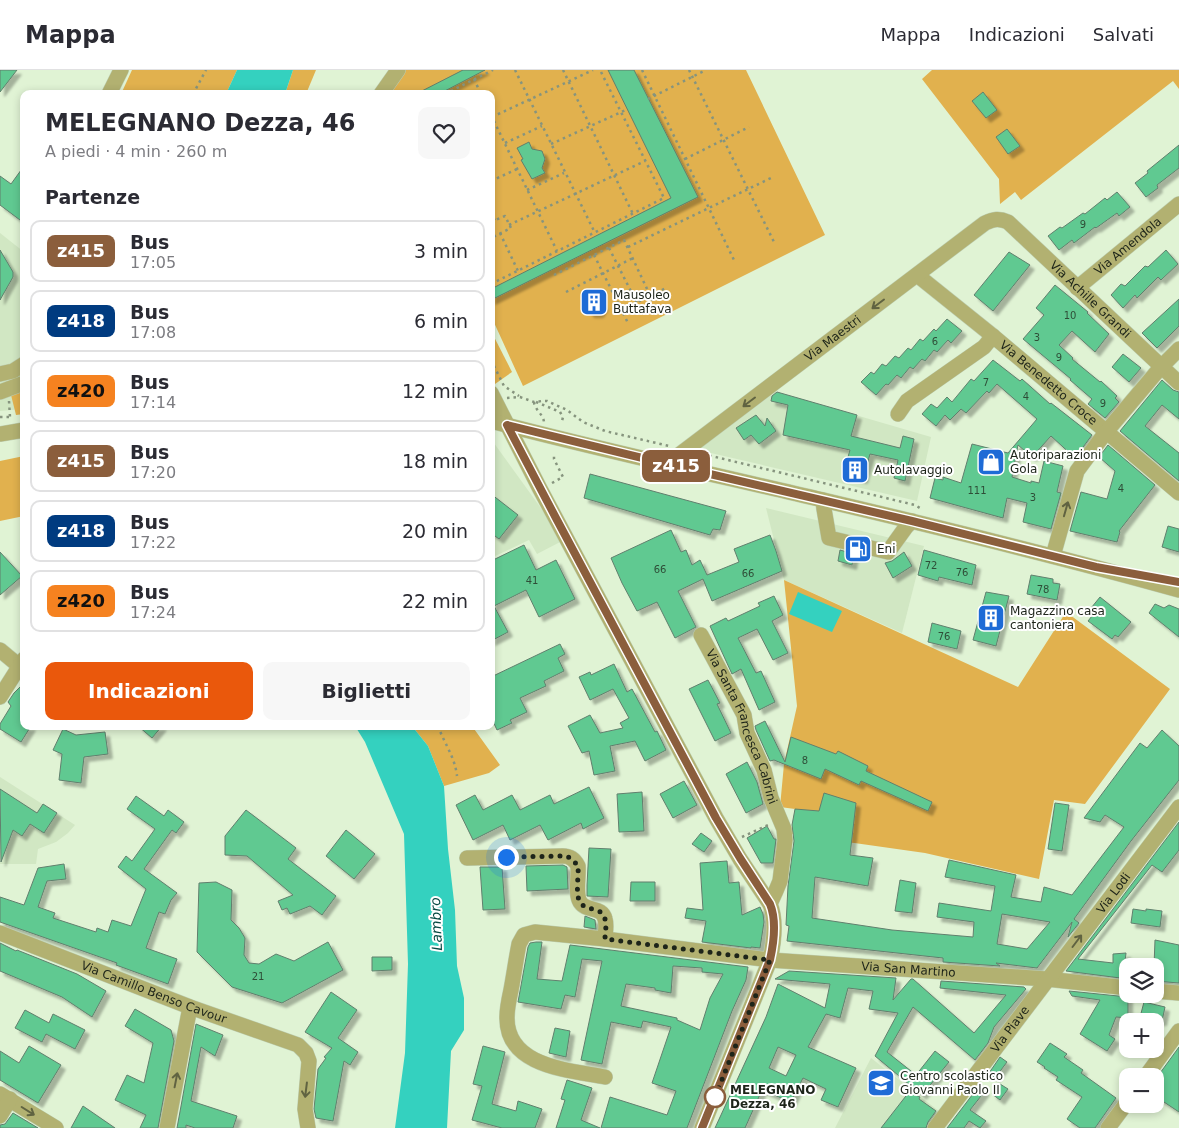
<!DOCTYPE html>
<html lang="it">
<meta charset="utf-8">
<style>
body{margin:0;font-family:"DejaVu Sans",sans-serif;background:#f7f7f7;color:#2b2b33;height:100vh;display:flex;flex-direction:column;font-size:19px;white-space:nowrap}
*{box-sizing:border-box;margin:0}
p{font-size:16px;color:#7c7c81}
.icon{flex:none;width:28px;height:28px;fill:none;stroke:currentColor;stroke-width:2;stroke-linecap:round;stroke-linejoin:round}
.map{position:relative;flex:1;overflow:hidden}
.side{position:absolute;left:20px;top:20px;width:475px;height:640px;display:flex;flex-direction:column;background:#fff;border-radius:10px;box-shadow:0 2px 8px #0003}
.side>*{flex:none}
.badge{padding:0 10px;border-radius:8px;font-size:18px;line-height:32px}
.buttons{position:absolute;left:1119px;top:888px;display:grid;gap:10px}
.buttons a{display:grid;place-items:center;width:45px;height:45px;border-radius:10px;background:#fff;box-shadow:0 2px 8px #0003;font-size:25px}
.you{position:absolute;width:25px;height:25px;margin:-12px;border:4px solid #fff;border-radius:50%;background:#1a73e8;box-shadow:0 0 0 8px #1a73e833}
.map>.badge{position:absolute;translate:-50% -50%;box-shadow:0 0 0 2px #fff}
h2{padding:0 25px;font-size:19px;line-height:45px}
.round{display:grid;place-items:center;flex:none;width:52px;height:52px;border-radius:10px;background:#f7f7f7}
.headline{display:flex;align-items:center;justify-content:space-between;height:85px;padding:0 25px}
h1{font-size:24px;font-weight:700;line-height:38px}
.button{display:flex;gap:10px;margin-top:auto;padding:10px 25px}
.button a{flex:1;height:58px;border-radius:10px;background:#ea580c;color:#fff;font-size:20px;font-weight:700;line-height:58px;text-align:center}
.button a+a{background:#f7f7f7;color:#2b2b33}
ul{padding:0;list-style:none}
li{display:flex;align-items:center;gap:15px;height:62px;margin:0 10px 8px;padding:0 15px;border:2px solid #e1e1e2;border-radius:10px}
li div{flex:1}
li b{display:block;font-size:19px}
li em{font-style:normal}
li .badge{min-width:55px;font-weight:700;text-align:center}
header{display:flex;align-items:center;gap:30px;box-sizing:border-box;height:70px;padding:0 25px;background:#fff;border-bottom:1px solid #e1e1e2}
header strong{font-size:24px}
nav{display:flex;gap:28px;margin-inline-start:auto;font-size:18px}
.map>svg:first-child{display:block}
.built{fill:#d1e7c3}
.green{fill:#e1b14e}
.water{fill:#34d1bf}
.building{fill:#60c991;stroke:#617f6d;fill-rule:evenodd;filter:url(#shadow)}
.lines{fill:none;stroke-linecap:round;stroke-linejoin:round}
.minor-casing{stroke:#bdceb2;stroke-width:16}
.path{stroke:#86947e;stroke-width:2.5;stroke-dasharray:2.5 4;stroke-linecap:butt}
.minor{stroke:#b2b171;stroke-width:15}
.oneway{stroke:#606341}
.line-casing{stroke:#fff;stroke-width:11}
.line{stroke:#8b5e3c;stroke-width:8}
.walk{stroke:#1d2419;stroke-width:5;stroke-dasharray:0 9}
.stop-dot{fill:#fff;stroke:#8b5e3c;stroke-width:2.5}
.labels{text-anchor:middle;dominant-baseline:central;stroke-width:4;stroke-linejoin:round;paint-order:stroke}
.number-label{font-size:10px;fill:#2e4d37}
.street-label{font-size:12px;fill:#1d2419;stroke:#fff}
.poi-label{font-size:12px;fill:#1d2419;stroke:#fff;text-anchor:start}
.stop-label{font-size:12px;font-weight:bold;fill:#1d2419;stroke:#fff;text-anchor:start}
.water-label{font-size:14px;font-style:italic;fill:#064a43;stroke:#fff}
</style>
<header>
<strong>Mappa</strong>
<nav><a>Mappa</a><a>Indicazioni</a><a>Salvati</a></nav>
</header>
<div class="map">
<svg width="1179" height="1058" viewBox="0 0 1179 1058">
<defs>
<filter id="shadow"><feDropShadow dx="4.5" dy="4.5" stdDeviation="1" flood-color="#0004"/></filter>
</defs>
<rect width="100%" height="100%" fill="#e0f3d4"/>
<g class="built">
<polygon points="0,163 24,182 24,339 0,341"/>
<polygon points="773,321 931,367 917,431 698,380"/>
<polygon points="491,369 564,470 537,484 529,470 491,488"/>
<polygon points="766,438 924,476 902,563 784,510"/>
<polygon points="0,707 75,755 68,763 56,772 38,779 36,794 0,794"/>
<polygon points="871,988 940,1042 927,1058 835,1058"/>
</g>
<g class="green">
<polygon points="132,0 237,0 226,24 121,24"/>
<polygon points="293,0 316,0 306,24 285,24"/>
<polygon points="404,0 746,0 825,165 523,316 491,246 491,24 387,24"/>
<polygon points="932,0 1179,0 1179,19 1173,11 1021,130 1015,122 1000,134 999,109 922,9"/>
<polygon points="491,261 512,302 495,314 491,307"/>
<polygon points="24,319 24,344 16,345 11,325"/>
<polygon points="24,386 24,446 0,451 0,391"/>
<polygon points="784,510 1018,617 1066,542 1170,619 1085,734 1054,730 1039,809 925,783 791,764 795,739 780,737 784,694 797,636"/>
<polygon points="412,656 472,656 500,695 489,703 444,716 428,676"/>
</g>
<g class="water">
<polygon points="237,0 293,0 285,24 226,24"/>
<polygon points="798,522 842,541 832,562 789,544"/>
<polygon points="355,656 412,656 428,676 444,716 448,779 455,840 457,896 464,928 464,960 451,981 447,1058 395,1058 405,983 408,894 404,764 365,672"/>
</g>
<g class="building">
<polygon points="0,0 17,0 0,22"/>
<polygon points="463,0 485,0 439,24 416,24"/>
<polygon points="608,0 634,0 698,127 491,230 491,219 671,128"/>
<polygon points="983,22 997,40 986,48 972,31"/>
<polygon points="1007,59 1020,76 1008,84 996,67"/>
<polygon points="529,72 532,79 542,81 545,89 542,98 545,103 532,109 521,90 523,89 517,78"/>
<polygon points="1179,75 1179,98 1157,115 1158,118 1146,127 1135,113 1148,103 1147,101"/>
<polygon points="24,96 24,153 0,135 0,106 11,114"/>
<polygon points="1117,122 1130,137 1119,146 1117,143 1096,158 1095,157 1074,173 1072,170 1059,180 1048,166 1060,157 1062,158 1083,143 1085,144 1105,128 1107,130"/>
<polygon points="0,180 13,202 13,207 0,230"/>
<polygon points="1166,180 1178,194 1161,210 1158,207 1137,228 1135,225 1123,238 1111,225 1121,214 1125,216 1145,196 1148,197"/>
<polygon points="1009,182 1030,195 993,241 974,225"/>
<polygon points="1055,215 1088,242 1087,243 1109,264 1095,282 1072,261 1059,275 1073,288 1072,289 1100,312 1101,311 1117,326 1115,328 1119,332 1105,348 1088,334 1092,329 1070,310 1071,309 1023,269 1044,245 1036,238"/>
<polygon points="588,227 599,228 603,236 599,243 590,243 584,236"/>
<polygon points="1179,229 1179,256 1157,278 1142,263"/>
<polygon points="947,249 962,261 951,273 948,270 937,282 934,280 925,291 922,289 913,299 910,297 901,308 897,305 888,315 886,314 876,325 861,312 871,302 874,304 882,294 886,296 895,286 899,288 908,278 911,280 920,269 923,271 934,259 936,261"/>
<polygon points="1123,284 1141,298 1129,312 1112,297"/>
<polygon points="993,290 1020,311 1022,309 1050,334 1051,333 1092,365 1075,388 1051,366 1032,387 1018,375 1012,407 1031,413 1031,411 1039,413 1044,391 1063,396 1057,422 1061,423 1051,459 1023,452 1027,433 1007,428 1003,448 930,428 935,408 943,410 943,407 961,413 972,374 1008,383 1037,349 997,314 989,323 987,321 966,343 961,339 950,350 945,345 936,356 922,344 931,334 937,338 947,327 952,332 971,309 974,311"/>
<polygon points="1162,310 1173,320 1179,322 1179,349 1162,335 1145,356 1179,383 1179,411 1120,361"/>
<polygon points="777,322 857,345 851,366 900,378 903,366 914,369 905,411 894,408 898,390 870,384 863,409 843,404 850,380 783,365 788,335 771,331 772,326"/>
<polygon points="756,345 765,356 767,348 776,361 759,374 751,365 744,370 736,358"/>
<polygon points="1108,375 1155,415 1119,461 1120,462 1117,472 1070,461 1081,422 1107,429 1115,401 1099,387"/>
<polygon points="590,404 726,441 720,460 713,459 710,465 584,428"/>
<polygon points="491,424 518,445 499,469 491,463"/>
<polygon points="1168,456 1179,459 1179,482 1162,477"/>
<polygon points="671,460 681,482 686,480 692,495 700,490 707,505 739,492 734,479 770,465 776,481 782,501 712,531 703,509 678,521 696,557 675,568 657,532 637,541 622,513 611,488"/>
<polygon points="524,475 536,500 556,490 575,529 539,547 526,520 494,536 508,562 491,571 491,491"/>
<polygon points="840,480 854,484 852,495 838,491"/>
<polygon points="924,480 976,495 972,515 939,507 938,511 918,505"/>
<polygon points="0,482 22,506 0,525"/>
<polygon points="904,482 912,496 893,508 885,493 892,491"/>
<polygon points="1031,505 1053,509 1053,513 1060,514 1057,530 1027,524"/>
<polygon points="986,522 1009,526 996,576 973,570"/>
<polygon points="774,526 783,545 772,551 788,583 773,590 757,559 738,568 756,603 761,601 775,632 759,640 741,599 732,604 710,556 726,548 728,551 760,536 758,533"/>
<polygon points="1100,527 1131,552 1118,567 1115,565 1112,569 1088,551 1092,546 1087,543"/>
<polygon points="1155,534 1164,538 1169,535 1179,539 1179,567 1149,543"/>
<polygon points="932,553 961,561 957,579 928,572"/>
<polygon points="560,574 565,584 558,588 564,601 544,611 546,616 520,628 527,642 510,650 512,653 497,660 491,647 491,607"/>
<polygon points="614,594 627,622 632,619 655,662 657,661 666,680 645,691 635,671 610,676 615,701 594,705 589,681 582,683 568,656 590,645 600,663 623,658 620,653 629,648 613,619 590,630 579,607 590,602 591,605"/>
<polygon points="708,610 720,633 717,634 731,663 715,671 689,619"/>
<polygon points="24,613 24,656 31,656 21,672 0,659 0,654 11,636 8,632 14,623"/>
<polygon points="765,651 785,692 791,667 836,684 838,681 868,696 866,701 932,732 928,741 861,711 859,715 825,699 821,709 774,690 770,691 756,660 755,656"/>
<polygon points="138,656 162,656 152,668"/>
<polygon points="63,659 76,665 105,662 108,684 84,687 81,713 59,710 62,684 53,680"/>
<path d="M1162,660L1179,676V710L1131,771L1074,849L1079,853L1068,867L1072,852L1037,898L996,893L1000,896L943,892V888L787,871L789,856L786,855L788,816L794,771L792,755L795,739L819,741L824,723L856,733L850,785L873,788L868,816L815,807L812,848L892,860L973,867L974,852L937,847L939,833L991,841L995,816L945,807L949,790L1016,805L1011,827L1041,832L1044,817L1072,825L1124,757L1105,745L1100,752L1084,748L1140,673L1147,678ZM1002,844L1050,852L1027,879L997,874Z"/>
<polygon points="747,692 757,712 763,734 746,743 726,704"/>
<polygon points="684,711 697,735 673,748 660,724"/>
<polygon points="589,717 604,748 583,759 581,753 548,770 540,755 510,770 503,755 473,770 456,735 475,725 483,740 512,725 520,740 550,725 554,734"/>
<polygon points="0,719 37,743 43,734 57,743 44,763 30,754 22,766 13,760 1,792"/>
<polygon points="642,722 644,761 619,762 617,724"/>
<polygon points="136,726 164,746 168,740 184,752 176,763 172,760 144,799 177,823 171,830 165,844 159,842 146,878 177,889 168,914 116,895 117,893 0,852 0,827 24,835 38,798 64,794 66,809 47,811 38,837 55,843 53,848 96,862 97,858 108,862 112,850 131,856 146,819 118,797 126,786 132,791 155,759 127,739"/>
<polygon points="1055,733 1069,735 1062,781 1048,779"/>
<polygon points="246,740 296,778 288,789 336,826 322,845 310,836 290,844 287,838 282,840 278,831 293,825 247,786 225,785 225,766"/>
<polygon points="1179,752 1179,780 1162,802 1152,795 1078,889 1113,893 1113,884 1126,883 1125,892 1128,892 1128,909 1066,901"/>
<polygon points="767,756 774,769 776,769 773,793 761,793 747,768"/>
<polygon points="346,760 375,784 354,809 326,786"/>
<polygon points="701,763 712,771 704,782 692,774"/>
<polygon points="589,778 611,779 608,827 587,826 587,815"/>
<polygon points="727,791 729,813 739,812 742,845 760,837 763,844 764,852 760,878 751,877 751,878 702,872 706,851 685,848 687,838 703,840 700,793"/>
<polygon points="563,795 567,797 568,819 527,821 526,796"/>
<polygon points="480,797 502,797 505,839 483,840"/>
<polygon points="900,810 916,813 912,843 895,841"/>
<polygon points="216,812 232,820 231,850 239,858 245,868 244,885 249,893 259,894 276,884 294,891 328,872 343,900 282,933 232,917 197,882 199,813"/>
<polygon points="631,812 655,812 655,831 630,831"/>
<polygon points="1133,839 1146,841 1146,839 1162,841 1160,857 1131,853"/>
<polygon points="585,846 595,850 596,859 584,857"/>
<polygon points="1155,870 1179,875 1179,913 1155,911 1155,896 1154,896"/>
<path d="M536,872H542L537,909L562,911L570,875L748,897L746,910L732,941L687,1058H601L610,1027L667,1045L676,1021L652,1013L671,957L643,951L641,958L611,952L602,994L581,990L602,891L582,889L575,927L565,925L561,939L518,932L528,877L530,873ZM673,896L702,898V902L723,904L710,928L700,960L677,950V948L621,936L626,914L655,918V920L671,923Z"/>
<polygon points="0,873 16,881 17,880 77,904 106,921 92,947 62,927 0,901"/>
<polygon points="372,887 392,887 392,900 372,901"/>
<path d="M789,901L896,908L893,930L911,909H913L974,963L1006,925L940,918L941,911L1024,917L1026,919L994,957L988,973L975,990L913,937L887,982L916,1005L935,981L949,992L922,1025L875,986L898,943L869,939L873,921L848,918L840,948L826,944L808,977L856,998L838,1037L821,1030L826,1019L803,1008L791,1032L762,1020L745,1058H715L766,947L778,914L825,938L830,914L775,909ZM778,977L796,985L786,1006L769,998Z"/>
<polygon points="1069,921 1128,927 1128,948 1116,947 1109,965 1115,969 1107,981 1080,964 1100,930 1072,926"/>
<polygon points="331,922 357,940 338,968 358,982 350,995 344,991 333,1051 316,1048 314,1039 318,999 326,988 324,987 332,978 305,962"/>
<polygon points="1144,932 1165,937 1162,951 1139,951"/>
<polygon points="135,939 171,960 174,971 158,1058 140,1058 146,1045 115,1030 127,1005 144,1013 153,973 125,956"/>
<polygon points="25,940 49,953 53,944 85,960 75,979 46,964 42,972 15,958"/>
<polygon points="196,954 223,965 215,986 201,977 191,1031 237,1046 233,1058 195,1058 186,1055 186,1058 177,1058"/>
<polygon points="555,958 570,961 566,987 549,983"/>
<polygon points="1050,973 1067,984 1064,987 1083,1000 1081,1003 1116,1028 1095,1058 1080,1058 1067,1049 1082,1027 1056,1010 1058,1007 1044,998 1045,997 1037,992"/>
<polygon points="29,976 61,995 38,1033 0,1010 0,981 19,993"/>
<polygon points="483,976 505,982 492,1034 516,1041 518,1031 542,1039 535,1058 502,1058 472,1050 482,1016 473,1014"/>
<polygon points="1179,977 1179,1042 1155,1026 1155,1010"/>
<polygon points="1000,987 1007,992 995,1008 989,1003"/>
<polygon points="567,1010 592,1018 581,1050 600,1058 556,1058 565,1030 561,1029"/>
<polygon points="1000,1014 1008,1019 1000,1030 992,1024"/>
<polygon points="979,1016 985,1021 970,1040 986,1051 980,1058 969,1051 964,1058 947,1058"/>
<polygon points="909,1022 920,1027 919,1029 936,1041 928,1052 926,1058 881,1058"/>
<polygon points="83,1036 115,1058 71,1058"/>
<polygon points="13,1043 38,1058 0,1058 0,1055 5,1054"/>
</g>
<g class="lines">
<g class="minor-casing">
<g id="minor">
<polyline points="109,24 121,0"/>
<polyline points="381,24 398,0"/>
<path id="s1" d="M917,205L993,266L1179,423"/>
<path id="s2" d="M1077,218L1179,134"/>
<polyline points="0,304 13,301 24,294"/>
<polyline points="0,322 24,313"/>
<path d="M491,323L540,419L716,748L740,789L770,834C777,851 774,872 770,890L702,1058"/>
<polyline points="898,344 907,331 984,277 993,266"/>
<path d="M491,351C601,380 712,404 823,430C942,458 1061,487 1179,520"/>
<polyline points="0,364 24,360"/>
<path id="s3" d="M667,394L985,153C994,149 999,148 1008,152L1179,313"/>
<polyline points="823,430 824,439 829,468 888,482 906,457 912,451"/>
<polyline points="1053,486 1077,401 1106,362 1161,297 1179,279"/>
<path id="s4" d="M701,565L744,645L747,663L764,700L771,728L784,759L785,770L780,811L775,823L770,834"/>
<polyline points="0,580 24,600"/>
<polyline points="0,627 24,589"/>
<path d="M467,788L563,786C570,786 575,790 578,796C579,806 575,824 580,832C586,842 602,836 605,849C607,855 605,863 605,869"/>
<path id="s5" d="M0,863L190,937L298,975L306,983L309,991L305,1039L308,1058"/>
<polyline points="1155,921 1179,923"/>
<polyline points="1146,1006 1179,961"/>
<path id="s6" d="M605,1007C569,1000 506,997 507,947C507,938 509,929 511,920C514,904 516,889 519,874L524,865L535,862L605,869L770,890L1047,909L1128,918"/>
<polyline points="0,1024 56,1058"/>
<polyline points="0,1046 10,1029"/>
<polyline points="167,1058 190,937"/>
<path id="s7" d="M935,1058L1179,737"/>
<polyline points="1108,1058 1128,1031"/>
</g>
</g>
<g class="path">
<polyline points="515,0 595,163"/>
<polyline points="563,0 633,144"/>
<polyline points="642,0 734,190"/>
<polyline points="689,0 774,172"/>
<polyline points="474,9 481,24"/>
<polyline points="193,24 206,0"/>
<polyline points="445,24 493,0"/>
<polyline points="648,29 706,0"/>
<polyline points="491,45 557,181"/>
<polyline points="492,47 593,0"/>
<polyline points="505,73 542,56"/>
<polyline points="551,74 628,39"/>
<polyline points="685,89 749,57"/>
<polyline points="491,111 517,99"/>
<polyline points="527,120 564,103"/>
<polyline points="491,142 495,151"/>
<polyline points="491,152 505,146 511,158 491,168"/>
<polyline points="509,155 645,91"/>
<polyline points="500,163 518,201"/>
<polyline points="628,177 771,108"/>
<polyline points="609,178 643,245"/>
<polyline points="594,185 628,253"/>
<polyline points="554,205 624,170 656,238"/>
<polyline points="491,214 664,128 600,0"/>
<polyline points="566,222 633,188"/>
<polyline points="621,240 666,218"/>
<polyline points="491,290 504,316 519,326"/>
<polyline points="507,328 520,327 534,332 542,331 547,331 567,340 583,352 605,361 669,376"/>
<polyline points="9,331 10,347"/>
<path d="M534,332C535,340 543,344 544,352"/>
<polyline points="536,332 560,342 563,347 562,351"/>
<polyline points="0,347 10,347"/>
<polyline points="703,384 915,435 923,440"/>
<polyline points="552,413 563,407 554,389 554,386"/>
<path d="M438,656C444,673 455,687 457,706"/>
<polyline points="742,767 768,755"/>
</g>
<use href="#minor" class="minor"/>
</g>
<defs><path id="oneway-shaft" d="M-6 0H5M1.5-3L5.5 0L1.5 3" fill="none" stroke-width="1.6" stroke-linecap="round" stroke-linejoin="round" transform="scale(1.25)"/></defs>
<g class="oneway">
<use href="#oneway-shaft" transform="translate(878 234) rotate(143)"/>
<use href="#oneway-shaft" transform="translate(749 332) rotate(143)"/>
<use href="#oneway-shaft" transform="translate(1066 439) rotate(-74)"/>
<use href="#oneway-shaft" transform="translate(1077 871) rotate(-53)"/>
<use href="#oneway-shaft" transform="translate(176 1010) rotate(-79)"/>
<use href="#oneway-shaft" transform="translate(306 1020) rotate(97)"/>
<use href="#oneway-shaft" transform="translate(28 1041) rotate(32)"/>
</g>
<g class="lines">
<g class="line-casing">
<path id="line" d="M702,1058L770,890C774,872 777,851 770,834L740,788L716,748L557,450L507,355L667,394L912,451L1096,497L1179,512"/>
</g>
<use href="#line" class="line"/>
<path class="walk" d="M506,787L566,786L572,789L578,796C579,806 575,824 580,832C586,842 602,836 605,849C607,855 605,863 605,869L770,890L715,1027"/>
</g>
<defs>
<g id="building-square" transform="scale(1.4375)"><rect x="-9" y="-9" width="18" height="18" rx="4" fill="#1e6bd6" stroke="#fff"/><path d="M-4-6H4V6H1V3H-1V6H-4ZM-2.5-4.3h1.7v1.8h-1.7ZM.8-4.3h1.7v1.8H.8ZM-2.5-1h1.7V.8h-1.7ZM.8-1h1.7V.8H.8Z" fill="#fff"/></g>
<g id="shop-square" transform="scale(1.4375)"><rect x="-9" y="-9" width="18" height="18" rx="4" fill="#1e6bd6" stroke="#fff"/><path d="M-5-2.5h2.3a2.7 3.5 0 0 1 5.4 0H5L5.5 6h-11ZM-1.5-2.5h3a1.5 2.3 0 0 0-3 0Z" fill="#fff"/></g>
<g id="fuel-square" transform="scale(1.4375)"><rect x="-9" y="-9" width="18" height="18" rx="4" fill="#1e6bd6" stroke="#fff"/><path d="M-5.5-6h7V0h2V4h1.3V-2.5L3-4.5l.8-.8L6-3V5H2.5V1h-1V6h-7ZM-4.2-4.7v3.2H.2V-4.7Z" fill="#fff"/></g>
<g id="school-square" transform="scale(1.4375)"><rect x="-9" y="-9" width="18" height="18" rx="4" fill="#1e6bd6" stroke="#fff"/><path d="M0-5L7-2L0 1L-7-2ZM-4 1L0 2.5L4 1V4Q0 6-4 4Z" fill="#fff"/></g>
</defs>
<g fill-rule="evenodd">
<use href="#building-square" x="594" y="232"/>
<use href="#shop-square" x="991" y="392"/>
<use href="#building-square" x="855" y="400"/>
<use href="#fuel-square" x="858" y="479"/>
<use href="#building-square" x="991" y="548"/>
<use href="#school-square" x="881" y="1013"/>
</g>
<circle class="stop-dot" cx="715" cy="1027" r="10"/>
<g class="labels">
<g class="number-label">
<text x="1083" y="154">9</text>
<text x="1070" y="245">10</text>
<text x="1037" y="267">3</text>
<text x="935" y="271">6</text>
<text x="1059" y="287">9</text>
<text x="986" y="312">7</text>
<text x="1026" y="326">4</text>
<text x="1103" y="333">9</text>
<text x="1121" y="418">4</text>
<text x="977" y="420">111</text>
<text x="1033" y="427">3</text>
<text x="931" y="495">72</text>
<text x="660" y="499">66</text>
<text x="962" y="502">76</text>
<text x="748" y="503">66</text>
<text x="532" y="510">41</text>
<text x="1043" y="519">78</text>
<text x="944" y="566">76</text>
<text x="805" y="690">8</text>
<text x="258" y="906">21</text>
</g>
<g class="street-label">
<text stroke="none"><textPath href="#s2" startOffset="66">Via Amendola</textPath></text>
<text stroke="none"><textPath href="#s3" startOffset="536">Via Achille Grandi</textPath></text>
<text stroke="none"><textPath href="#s3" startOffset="208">Via Maestri</textPath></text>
<text stroke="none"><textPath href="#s1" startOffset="170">Via Benedetto Croce</textPath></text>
<text stroke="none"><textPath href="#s4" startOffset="101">Via Santa Francesca Cabrini</textPath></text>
<text stroke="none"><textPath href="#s7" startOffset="295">Via Lodi</textPath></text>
<text stroke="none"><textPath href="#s6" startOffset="598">Via San Martino</textPath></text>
<text stroke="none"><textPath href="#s5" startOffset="165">Via Camillo Benso Cavour</textPath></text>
<text stroke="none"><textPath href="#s7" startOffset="124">Via Piave</textPath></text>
</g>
<g class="poi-label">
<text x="613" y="225">Mausoleo<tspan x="613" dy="14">Buttafava</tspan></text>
<text x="1010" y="385">Autoriparazioni<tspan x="1010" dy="14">Gola</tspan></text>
<text x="874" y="400">Autolavaggio</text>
<text x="877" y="479">Eni</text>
<text x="1010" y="541">Magazzino casa<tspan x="1010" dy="14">cantoniera</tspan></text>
<text x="900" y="1006">Centro scolastico<tspan x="900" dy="14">Giovanni Paolo II</tspan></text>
</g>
<g class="stop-label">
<text x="730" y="1020">MELEGNANO<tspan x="730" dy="14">Dezza, 46</tspan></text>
</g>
<g class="water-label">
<text transform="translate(436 854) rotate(-92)">Lambro</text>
</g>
</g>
</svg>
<div class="buttons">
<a><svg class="icon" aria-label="layers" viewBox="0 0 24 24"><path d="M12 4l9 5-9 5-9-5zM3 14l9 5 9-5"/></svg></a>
<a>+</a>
<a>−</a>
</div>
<div class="you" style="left:506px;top:787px"></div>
<b class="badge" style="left:676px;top:396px;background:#8b5e3c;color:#fff">z415</b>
<section class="side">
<div class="headline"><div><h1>MELEGNANO Dezza, 46</h1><p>A piedi · 4 min · 260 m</p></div><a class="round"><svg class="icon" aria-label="heart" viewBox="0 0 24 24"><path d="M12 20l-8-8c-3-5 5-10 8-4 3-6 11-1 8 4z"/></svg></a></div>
<h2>Partenze</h2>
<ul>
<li><span class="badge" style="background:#8b5e3c;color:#fff">z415</span><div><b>Bus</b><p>17:05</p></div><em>3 min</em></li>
<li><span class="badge" style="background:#003b80;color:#fff">z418</span><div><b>Bus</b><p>17:08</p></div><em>6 min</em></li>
<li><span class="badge" style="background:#f58220;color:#111">z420</span><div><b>Bus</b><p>17:14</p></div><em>12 min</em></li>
<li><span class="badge" style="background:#8b5e3c;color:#fff">z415</span><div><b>Bus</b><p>17:20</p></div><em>18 min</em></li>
<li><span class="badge" style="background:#003b80;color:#fff">z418</span><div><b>Bus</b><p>17:22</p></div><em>20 min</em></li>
<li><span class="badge" style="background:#f58220;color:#111">z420</span><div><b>Bus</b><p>17:24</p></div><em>22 min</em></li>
</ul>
<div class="button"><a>Indicazioni</a><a>Biglietti</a></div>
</section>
</div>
